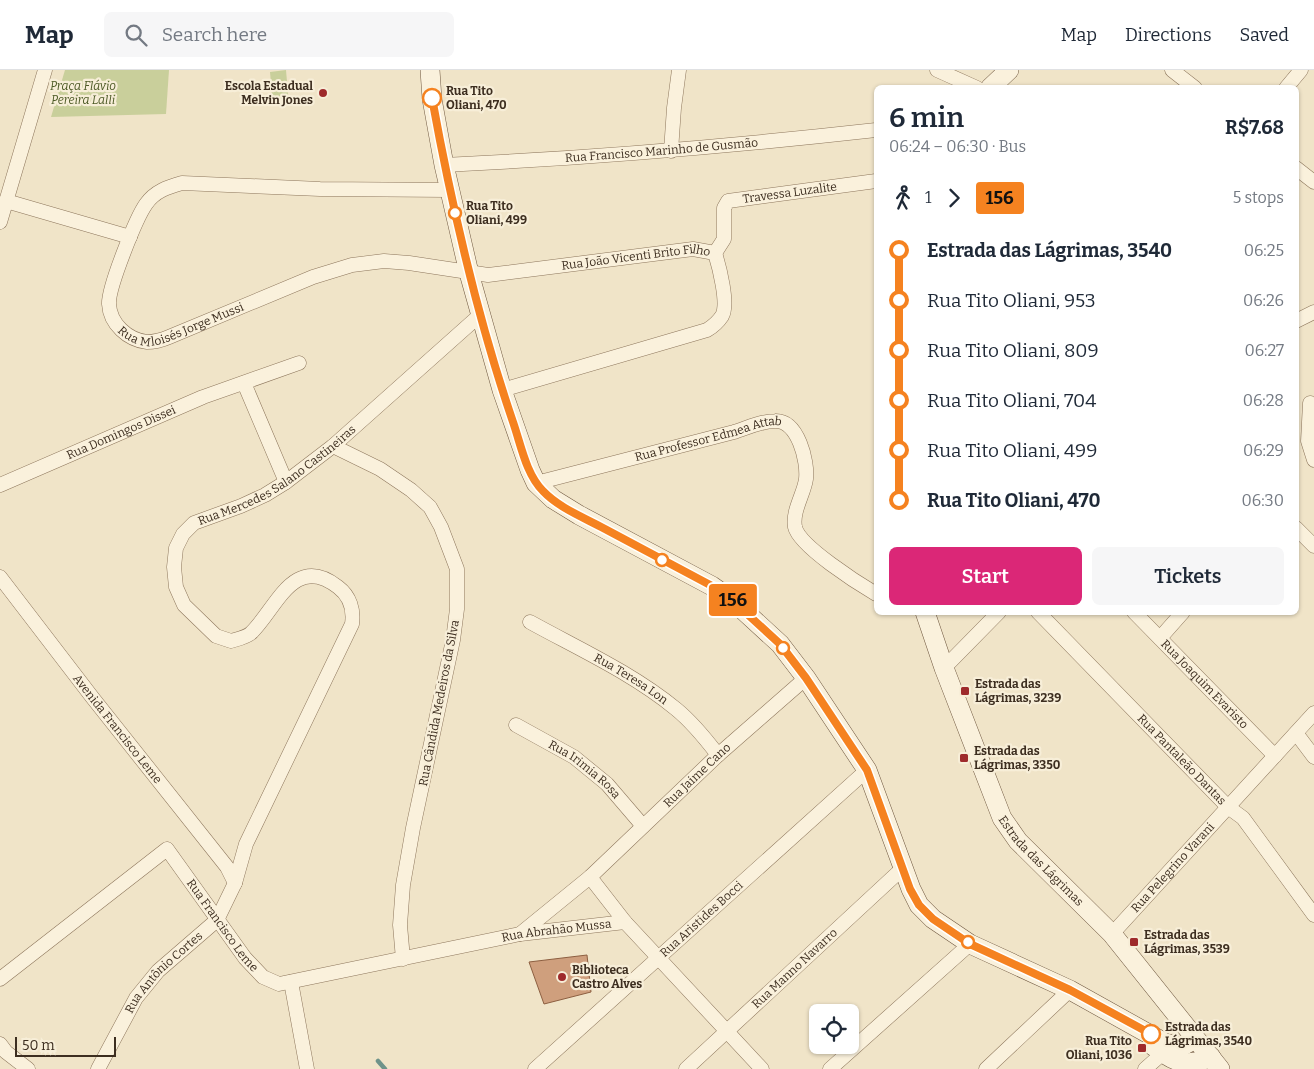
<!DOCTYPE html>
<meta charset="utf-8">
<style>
body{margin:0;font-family:Bitter,serif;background:#f6f6f7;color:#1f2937;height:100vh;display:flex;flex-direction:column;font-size:19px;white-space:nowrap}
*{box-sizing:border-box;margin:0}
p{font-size:16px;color:#747a83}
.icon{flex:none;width:28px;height:28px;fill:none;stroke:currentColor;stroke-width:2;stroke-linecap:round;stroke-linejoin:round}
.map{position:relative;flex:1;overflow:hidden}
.side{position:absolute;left:874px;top:15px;width:425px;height:530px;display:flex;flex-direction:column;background:#fff;border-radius:8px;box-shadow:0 1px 4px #0004}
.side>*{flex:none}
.badge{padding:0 10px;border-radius:4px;font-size:18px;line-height:32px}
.tools{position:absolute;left:809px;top:934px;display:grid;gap:10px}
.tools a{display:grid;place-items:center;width:50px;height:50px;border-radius:8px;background:#fff;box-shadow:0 1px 4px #0004;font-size:25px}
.scale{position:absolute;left:15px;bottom:12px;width:101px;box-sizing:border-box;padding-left:5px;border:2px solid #3d2e20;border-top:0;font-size:14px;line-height:18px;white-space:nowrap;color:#3d2e20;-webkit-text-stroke:4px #f7eed8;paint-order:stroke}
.map>.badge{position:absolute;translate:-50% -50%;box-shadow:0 0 0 2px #fff}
.legs{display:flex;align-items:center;gap:8px;height:55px;padding:0 15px;font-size:16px}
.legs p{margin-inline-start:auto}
.headline{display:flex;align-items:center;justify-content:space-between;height:85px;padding:0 15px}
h1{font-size:28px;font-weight:600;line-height:38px}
.button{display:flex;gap:10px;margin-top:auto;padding:10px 15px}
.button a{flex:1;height:58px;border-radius:8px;background:#db2777;color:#fff;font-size:20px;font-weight:600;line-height:58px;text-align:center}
.button a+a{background:#f6f6f7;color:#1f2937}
ul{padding:0 15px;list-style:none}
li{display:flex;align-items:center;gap:18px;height:50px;font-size:19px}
li i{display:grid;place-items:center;width:8px;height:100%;margin:0 6px;background:currentColor}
li i::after{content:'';width:12px;height:12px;margin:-6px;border:4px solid;border-radius:50%;background:#fff}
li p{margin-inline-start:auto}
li:first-child i{background:linear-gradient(#0000 50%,currentColor 0)}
li:last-child i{background:linear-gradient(currentColor 50%,#0000 0)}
header{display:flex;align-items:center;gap:30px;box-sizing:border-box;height:70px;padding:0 25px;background:#fff;border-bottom:1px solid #e0e1e3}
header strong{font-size:24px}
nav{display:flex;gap:28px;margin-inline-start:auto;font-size:18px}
.search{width:350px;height:45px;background:#f6f6f7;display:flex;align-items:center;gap:12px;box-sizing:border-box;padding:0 18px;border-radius:8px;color:#747a83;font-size:19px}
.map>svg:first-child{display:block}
.green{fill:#c9cf9b}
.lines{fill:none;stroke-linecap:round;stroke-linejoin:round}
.stream{stroke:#6f938a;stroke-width:4.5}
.building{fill:#cf9f7d;stroke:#8d5f41}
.street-casing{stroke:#8d765c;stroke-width:15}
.secondary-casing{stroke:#6f573f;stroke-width:20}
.street{stroke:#faf1dc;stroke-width:14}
.secondary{stroke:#faf1dc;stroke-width:19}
.line-1-casing{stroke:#fff;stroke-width:11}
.line-1{stroke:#f58220;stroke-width:8}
.poi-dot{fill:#9e2a2b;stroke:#f7eed8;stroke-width:2}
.stop-1-dot{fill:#fff;stroke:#f58220;stroke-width:2.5}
.labels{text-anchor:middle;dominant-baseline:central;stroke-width:4.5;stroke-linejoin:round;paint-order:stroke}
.park-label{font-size:12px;font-style:italic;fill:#4d5a26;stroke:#f7eed8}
.poi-label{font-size:12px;font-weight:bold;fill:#3d2e20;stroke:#f7eed8;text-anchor:start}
.stop-label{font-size:12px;font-weight:bold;fill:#3d2e20;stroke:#f7eed8;text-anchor:start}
.street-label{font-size:12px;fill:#3d2e20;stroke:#f7eed8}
</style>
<header>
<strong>Map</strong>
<div class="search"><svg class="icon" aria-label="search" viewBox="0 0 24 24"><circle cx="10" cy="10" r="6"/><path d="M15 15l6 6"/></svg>Search here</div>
<nav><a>Map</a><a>Directions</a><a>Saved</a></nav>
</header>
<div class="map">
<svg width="1314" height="999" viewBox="0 0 1314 999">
<rect width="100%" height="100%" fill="#f0e4c8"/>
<g class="green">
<polygon points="65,0 169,0 166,44 51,47"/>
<polygon points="286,0 289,35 273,36 270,2"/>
</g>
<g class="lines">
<polyline class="stream" points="378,991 385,999"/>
</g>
<polygon class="building" points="587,885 591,922 544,934 529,892"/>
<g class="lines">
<g class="street-casing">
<g id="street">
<polyline points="937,0 977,18"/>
<polyline points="1172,0 1195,18"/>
<polyline points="1286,18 1301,0"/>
<polyline points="671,81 674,38 679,0"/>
<path id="s1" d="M444,95C589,88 733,76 876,60"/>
<polyline points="1296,98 1314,112"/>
<path id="s2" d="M449,120L320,119L182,113C168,117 155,121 146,134C136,148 108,218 109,234C110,254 128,270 147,272C155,272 162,270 169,267L313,207L352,195L384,191L409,193L488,205L693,179L715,183C719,196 729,234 722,246C718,252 712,257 707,260L502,320"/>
<polyline points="6,131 130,167"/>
<polyline points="0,152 45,0"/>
<path id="s3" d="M715,183L724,169V138L728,131L876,111"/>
<polyline points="1296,251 1314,242"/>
<polyline points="244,313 286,412"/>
<polyline points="1310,333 1308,371 1314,390"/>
<polyline points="333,376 380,399 411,420 430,437 441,457 457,499 457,539 453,570 413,758 403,815 400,855 403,889"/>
<path id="s4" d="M536,413L734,362C747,358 761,351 775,351C798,350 808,391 806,409C804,424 792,441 795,457C799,476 859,514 876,524"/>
<path id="s5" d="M0,415L203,327L299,293"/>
<polyline points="1296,458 1314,476"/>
<path id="s6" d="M0,507L92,627L227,797L235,813"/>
<path id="s7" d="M1038,542L1228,737L1243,748L1314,845"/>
<path id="s8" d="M1134,542L1275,686"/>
<path id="s9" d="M530,552C579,579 632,603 676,639C692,652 705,668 718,685"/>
<polyline points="1160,568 1183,542"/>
<polyline points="944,598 999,542"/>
<path id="s10" d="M516,655L574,687L607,714L643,756"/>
<polyline points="1296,663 1314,687"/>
<polyline points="590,807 625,852"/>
<path id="s11" d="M520,864L590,807L718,685L806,608"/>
<path id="s12" d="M1112,864L1314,643"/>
<path id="s13" d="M0,909L167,779L245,888L263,907L279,914L520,864L625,852L762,999"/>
<polyline points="291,912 307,999"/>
<polyline points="0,974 6,982 28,999"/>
<path id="s14" d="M98,999L136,928L158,901L217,850L235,813L246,774L352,554C354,540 350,526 338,517C294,483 277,537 252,562C248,567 237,569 231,571L216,566L184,535L176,517L174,497L176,478L183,464L194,453L241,436L265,425L286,412L333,376L480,245"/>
<path id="s15" d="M535,999L867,700"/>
<path id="s16" d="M686,999L903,798"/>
<polyline points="830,999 970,874"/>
<polyline points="986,999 1070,920"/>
<polyline points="1145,999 1163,983"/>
</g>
</g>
<g class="secondary-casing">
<g id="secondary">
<polyline points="430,0 432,29 444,95 469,203 502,320 530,400 536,413 553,429 579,445 712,516 732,530 780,574 806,608 867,700 911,819 919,835 933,849 970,874 1070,920 1165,973 1181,977 1195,969"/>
<polyline points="990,18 1009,0"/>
<path id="s17" d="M925,542L944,598L1002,748L1018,771L1112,864L1220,999"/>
<path d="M1152,975C1174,991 1184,999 1211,987"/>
</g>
</g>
<use href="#street" class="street"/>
<use href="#secondary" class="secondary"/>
</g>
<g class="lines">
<g class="line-1-casing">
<path id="line-1" d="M432,28C452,138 477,247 513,352C521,375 526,404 543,421C559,438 585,448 605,459C640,478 676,497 712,516L732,530L780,574L806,608L867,700L910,819L919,835L933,849L970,874L1070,920L1151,964"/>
</g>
<use href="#line-1" class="line-1"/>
</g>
<g class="poi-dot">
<circle cx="323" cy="23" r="5"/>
<rect x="960" y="616" width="10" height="10" rx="2.5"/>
<rect x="959" y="683" width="10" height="10" rx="2.5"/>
<rect x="1129" y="867" width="10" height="10" rx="2.5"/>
<circle cx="562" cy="907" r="5"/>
<rect x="1137" y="973" width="10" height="10" rx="2.5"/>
</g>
<g class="stop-1-dot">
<circle cx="432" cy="28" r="9"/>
<circle cx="455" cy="143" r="6"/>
<circle cx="662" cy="490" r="6"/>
<circle cx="783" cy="578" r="6"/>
<circle cx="968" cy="872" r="6"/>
<circle cx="1151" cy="964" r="9"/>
</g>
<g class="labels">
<g class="park-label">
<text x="83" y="16">Praça Flávio<tspan x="83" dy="14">Pereira Lalli</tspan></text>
</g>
<g class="poi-label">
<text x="313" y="16" text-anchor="end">Escola Estadual<tspan x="313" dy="14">Melvin Jones</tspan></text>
<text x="975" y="614">Estrada das<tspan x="975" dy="14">Lágrimas, 3239</tspan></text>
<text x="974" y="681">Estrada das<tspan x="974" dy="14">Lágrimas, 3350</tspan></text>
<text x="1144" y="865">Estrada das<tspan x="1144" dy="14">Lágrimas, 3539</tspan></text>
<text x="572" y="900">Biblioteca<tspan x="572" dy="14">Castro Alves</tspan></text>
<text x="1132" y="971" text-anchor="end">Rua Tito<tspan x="1132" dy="14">Oliani, 1036</tspan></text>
</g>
<g class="stop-label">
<text x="446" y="21">Rua Tito<tspan x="446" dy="14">Oliani, 470</tspan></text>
<text x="466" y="136">Rua Tito<tspan x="466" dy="14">Oliani, 499</tspan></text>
<text x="1165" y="957">Estrada das<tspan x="1165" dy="14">Lágrimas, 3540</tspan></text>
</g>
<g class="street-label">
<text stroke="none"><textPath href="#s1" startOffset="218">Rua Francisco Marinho de Gusmão</textPath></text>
<text stroke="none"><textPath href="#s3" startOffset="118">Travessa Luzalite</textPath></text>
<text stroke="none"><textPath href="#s2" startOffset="981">Rua João Vicenti Brito Filho</textPath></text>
<text stroke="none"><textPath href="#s2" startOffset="511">Rua Mloisés Jorge Mussi</textPath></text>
<text stroke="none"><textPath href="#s5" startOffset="132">Rua Domingos Dissei</textPath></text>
<text stroke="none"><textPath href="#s4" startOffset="178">Rua Professor Edmea Attab</textPath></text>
<text stroke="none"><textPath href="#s14" startOffset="944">Rua Mercedes Salano Castineiras</textPath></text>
<text stroke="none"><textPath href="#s9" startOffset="116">Rua Teresa Lon</textPath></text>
<text stroke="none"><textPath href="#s8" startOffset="101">Rua Joaquim Evaristo</textPath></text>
<text transform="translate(439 633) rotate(-79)">Rua Cândida Medeiros da Silva</text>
<text stroke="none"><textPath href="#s6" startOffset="192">Avenida Francisco Leme</textPath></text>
<text stroke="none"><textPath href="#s7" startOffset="206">Rua Pantaleão Dantas</textPath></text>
<text stroke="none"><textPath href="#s10" startOffset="82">Rua Irimia Rosa</textPath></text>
<text stroke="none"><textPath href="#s11" startOffset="238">Rua Jaime Cano</textPath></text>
<text stroke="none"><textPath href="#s17" startOffset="278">Estrada das Lágrimas</textPath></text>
<text stroke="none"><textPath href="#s12" startOffset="90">Rua Pelegrino Varani</textPath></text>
<text stroke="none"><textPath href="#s15" startOffset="224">Rua Aristides Bocci</textPath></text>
<text stroke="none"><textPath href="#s13" startOffset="306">Rua Francisco Leme</textPath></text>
<text stroke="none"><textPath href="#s13" startOffset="672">Rua Abrahão Mussa</textPath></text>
<text stroke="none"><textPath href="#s16" startOffset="148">Rua Manno Navarro</textPath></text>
<text stroke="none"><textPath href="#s14" startOffset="118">Rua Antônio Cortes</textPath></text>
</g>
</g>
</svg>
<div class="tools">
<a><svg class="icon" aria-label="locate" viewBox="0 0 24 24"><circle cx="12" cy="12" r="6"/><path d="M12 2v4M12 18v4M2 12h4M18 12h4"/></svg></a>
</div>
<div class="scale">50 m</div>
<b class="badge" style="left:733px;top:530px;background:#f58220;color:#111">156</b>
<section class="side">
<div class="headline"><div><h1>6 min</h1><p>06:24 – 06:30 · Bus</p></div><b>R$7.68</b></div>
<div class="legs"><svg class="icon" aria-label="walk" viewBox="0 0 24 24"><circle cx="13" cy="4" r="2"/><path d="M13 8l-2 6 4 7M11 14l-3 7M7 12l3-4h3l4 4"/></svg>1<svg class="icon" aria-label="forward" viewBox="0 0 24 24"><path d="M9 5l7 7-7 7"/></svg><b class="badge" style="background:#f58220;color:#111">156</b><p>5 stops</p></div>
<ul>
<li><i style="color:#f58220"></i><b>Estrada das Lágrimas, 3540</b><p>06:25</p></li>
<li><i style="color:#f58220"></i><span>Rua Tito Oliani, 953</span><p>06:26</p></li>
<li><i style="color:#f58220"></i><span>Rua Tito Oliani, 809</span><p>06:27</p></li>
<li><i style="color:#f58220"></i><span>Rua Tito Oliani, 704</span><p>06:28</p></li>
<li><i style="color:#f58220"></i><span>Rua Tito Oliani, 499</span><p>06:29</p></li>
<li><i style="color:#f58220"></i><b>Rua Tito Oliani, 470</b><p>06:30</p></li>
</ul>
<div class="button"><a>Start</a><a>Tickets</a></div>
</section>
</div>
